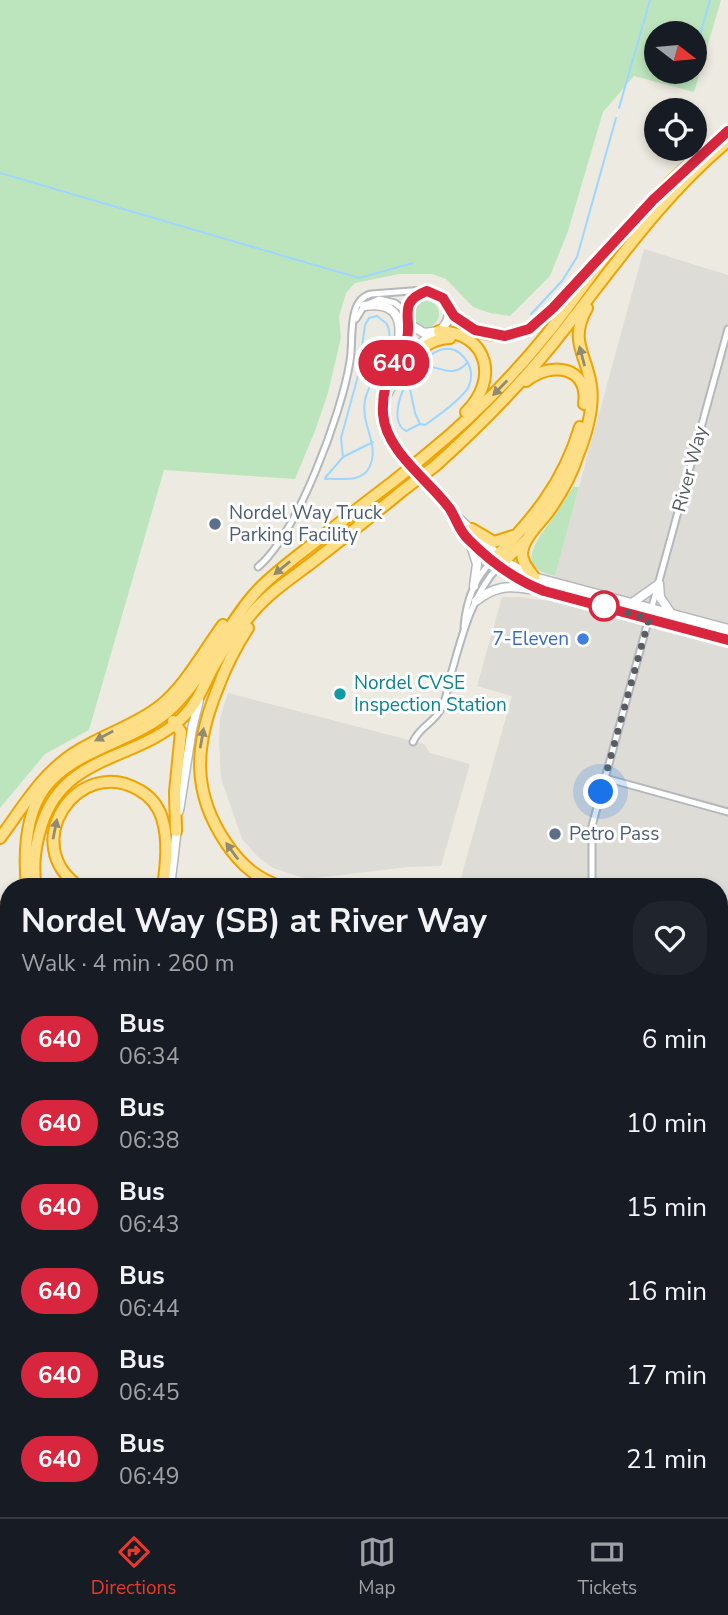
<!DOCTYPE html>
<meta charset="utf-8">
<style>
body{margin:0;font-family:"Nunito Sans",sans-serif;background:#20242c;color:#f1f3f6;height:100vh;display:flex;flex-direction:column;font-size:26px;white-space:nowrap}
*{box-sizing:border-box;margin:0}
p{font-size:23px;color:#9ea1a6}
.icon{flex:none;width:38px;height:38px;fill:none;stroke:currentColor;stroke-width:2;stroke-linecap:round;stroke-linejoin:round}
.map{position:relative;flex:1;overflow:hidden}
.details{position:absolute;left:0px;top:878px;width:728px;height:639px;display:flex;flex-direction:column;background:#171b24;border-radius:28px 28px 0 0;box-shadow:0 4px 10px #0003}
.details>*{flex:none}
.badge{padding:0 14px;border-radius:23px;font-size:24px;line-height:46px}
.needle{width:46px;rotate:106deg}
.tools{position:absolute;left:644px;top:21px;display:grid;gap:14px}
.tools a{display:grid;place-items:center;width:63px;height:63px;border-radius:50%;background:#171b24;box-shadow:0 4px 10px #0003;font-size:35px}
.you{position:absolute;width:35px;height:35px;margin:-18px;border:5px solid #fff;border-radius:50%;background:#1a73e8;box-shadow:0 0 0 10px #1a73e833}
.map>.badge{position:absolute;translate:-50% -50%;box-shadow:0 0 0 4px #fff}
.round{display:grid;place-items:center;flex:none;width:74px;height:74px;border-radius:28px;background:#20242c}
.headline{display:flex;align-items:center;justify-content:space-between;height:119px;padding:0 21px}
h1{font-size:33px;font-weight:700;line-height:52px}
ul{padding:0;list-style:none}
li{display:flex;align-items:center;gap:21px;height:84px;padding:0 21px}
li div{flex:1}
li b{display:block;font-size:26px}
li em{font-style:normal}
li .badge{min-width:77px;font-weight:700;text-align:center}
.tab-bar{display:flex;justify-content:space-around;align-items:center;height:98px;border-top:2px solid #363941;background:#171b24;font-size:19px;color:#9ea1a6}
.tab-bar a{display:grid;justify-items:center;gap:4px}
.tab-bar .current{color:#eb382a}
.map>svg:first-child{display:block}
.industrial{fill:#dedcd6}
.green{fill:#bde5bd;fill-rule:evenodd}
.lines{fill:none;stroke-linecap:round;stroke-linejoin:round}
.stream{stroke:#9fd6ff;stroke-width:2}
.street-casing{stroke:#b4b7bc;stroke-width:9}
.secondary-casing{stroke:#b5b8be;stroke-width:11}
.highway-casing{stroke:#eea300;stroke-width:14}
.street{stroke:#fff;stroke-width:5}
.secondary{stroke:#fff;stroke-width:8}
.highway{stroke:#fedf87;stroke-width:10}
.rail-casing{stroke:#b3b4b4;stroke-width:4.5}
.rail{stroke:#fff;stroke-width:2;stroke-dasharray:5;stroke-linecap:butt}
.highway-bridge-casing{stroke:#eea300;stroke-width:14;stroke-linecap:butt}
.highway-bridge{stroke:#fedf87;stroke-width:10}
.oneway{fill:#938b6f}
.line-casing{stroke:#fff;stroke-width:16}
.line{stroke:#d7263d;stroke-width:10}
.walk{stroke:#5a5e62;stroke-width:7;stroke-dasharray:0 12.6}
.service-dot{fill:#5c6f8a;stroke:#fff;stroke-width:2.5}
.stop-dot{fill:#fff;stroke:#d7263d;stroke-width:3.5}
.shop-dot{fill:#3f7fe0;stroke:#fff;stroke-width:2.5}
.culture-dot{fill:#0f9aa8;stroke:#fff;stroke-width:2.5}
.labels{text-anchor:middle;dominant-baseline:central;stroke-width:6;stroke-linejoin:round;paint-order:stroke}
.street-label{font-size:19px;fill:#5a5e62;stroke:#fff}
.service-label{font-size:19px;fill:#4e5e75;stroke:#fff;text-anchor:start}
.shop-label{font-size:19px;fill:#366cbe;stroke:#fff;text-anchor:end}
.culture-label{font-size:19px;fill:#0d838f;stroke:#fff;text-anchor:start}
</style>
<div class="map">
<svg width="728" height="1517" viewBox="0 0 728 1517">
<rect width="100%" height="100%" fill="#edeae1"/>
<g class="industrial">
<polygon points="644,249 728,275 728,1066 719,1070 719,887 463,887 460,881 512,696 477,686 502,597 521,597 548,601"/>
<polygon points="228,693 424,744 430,753 470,764 441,866 408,867 307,879 273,868 258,857 242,839 221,778 219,741 220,718"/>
</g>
<g class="green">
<path d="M0,0H721L694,92L634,76L603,112L568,231L550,276L510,316L490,313L473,307L446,279L432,274H399L355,283L346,293L339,317L341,337L328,393L315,431L295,479L164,470L89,730L45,754L0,808ZM656,33H695V72H656Z"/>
<circle cx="426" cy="314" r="13"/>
<path d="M574,487H579L555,576C513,567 537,541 552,519C559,508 565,496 574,487Z"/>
<polygon points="0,1072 9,1076 9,1485 0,1490"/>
<polygon points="728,1258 728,1307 719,1337 719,1289"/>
<polygon points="9,1505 9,1508 90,1509 75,1517 0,1517 0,1510"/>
</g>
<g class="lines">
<g class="stream">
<polyline points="695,53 710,0"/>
<polyline points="686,83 689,72"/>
<polyline points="619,108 650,0"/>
<polyline points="0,173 359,278 413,263"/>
<polyline points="531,314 562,281 577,257 616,118"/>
<path d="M418,366C438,363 451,381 467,363"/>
<path d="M408,379L415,413L420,424L425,425C435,418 464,397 469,386C472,378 472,372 469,365C446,322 405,375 399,402C397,412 395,425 406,431L420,424"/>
<polyline points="325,478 343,457 373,442"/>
<path d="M325,479C340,478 361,483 369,468C381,446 360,424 365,400C370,376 398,348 387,324L377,316L369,318L365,325L358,376L341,438L343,457"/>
<polyline points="719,1088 728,1083"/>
<polyline points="0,1424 9,1419"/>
</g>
<g class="street-casing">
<g id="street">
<polyline points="356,319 364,306 379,299 395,303 407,313"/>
<path d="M258,567C297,534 342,413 350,361C354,342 346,300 371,294L424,290"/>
<path d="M464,627C466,602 474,579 492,561"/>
<path d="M413,742C419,727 434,723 441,709C446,700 448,688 450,678C461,640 471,595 499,566"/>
<polyline points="605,778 728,812"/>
<polyline points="592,887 592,826 728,329"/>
<polyline points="719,1390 728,1392"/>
<polyline points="719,1462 728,1431"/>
<polyline points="719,1471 720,1475"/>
<polyline points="157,1517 172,1508"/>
<polyline points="303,1517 309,1508"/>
<polyline points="410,1517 414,1508"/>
<polyline points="479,1517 486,1508"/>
<polyline points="599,1517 606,1508"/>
</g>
</g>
<g class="secondary-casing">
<g id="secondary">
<path d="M364,306C403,300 403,327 396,356"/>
<path d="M409,324L424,333L439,331C457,317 448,295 427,291L415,296L408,306L407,341L386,380L384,419L398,449L451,511L504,561L534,577L728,629"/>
<polyline points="387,395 409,353 432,334"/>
<path d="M453,514C468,550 508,577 544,591L728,640"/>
<polyline points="470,542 477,564 474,586"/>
<polyline points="659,584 660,597 672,615"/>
<path d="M476,601C493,587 508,585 529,589"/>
<polyline points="632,603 659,584"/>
<polyline points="179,811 192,729 199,700"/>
<polyline points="170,887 177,828"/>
<polyline points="719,1198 728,1200"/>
<polyline points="719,1207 728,1210"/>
</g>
</g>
<g class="highway-casing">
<g id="highway">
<path d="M449,308C457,321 468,329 483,333C534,345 557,303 588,271"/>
<path d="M439,331C489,333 499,380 466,412"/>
<path d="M402,366C416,353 430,338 450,338"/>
<path d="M526,381C551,361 589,366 584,404"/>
<path d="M426,455C470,419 511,379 547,334C579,294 607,250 642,212C668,182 698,156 728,131"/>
<path d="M435,466C483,423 528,377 567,326C617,262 665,193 728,141"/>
<polyline points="472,529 494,542 513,536"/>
<path d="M492,561C533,519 563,484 580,427"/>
<polyline points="499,566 525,541"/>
<path d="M534,577C529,570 522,563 522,553C524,536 542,522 551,508C562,492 572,474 578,455C586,435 594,408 591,386C587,355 568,341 587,308"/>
<path d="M248,628C235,648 225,668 217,690C195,745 191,791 226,843C241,865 258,880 283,887"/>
<polyline points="173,721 181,732 175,792 176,831"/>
<path d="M0,838C24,806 43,771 79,750C105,734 136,725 160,706C186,685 203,652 223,625"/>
<path d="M27,887C24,856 25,816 44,789C75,747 137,743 173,707C207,673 225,626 257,591C274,573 295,558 314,543C341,522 367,501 394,481"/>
<path d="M36,887C32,866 35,845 42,824C65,753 137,761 182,718C199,702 204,683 215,664C226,645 239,628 253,612C269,593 290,579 310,564C341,540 372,516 402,491"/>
<path d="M80,887C17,845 78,754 139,790C150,796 158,806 162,818C169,840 166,865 163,887"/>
<polyline points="0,908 9,908"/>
<polyline points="719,917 728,917"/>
<polyline points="0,918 9,918"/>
<polyline points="719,929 728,929"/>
<polyline points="0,930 9,926"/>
<polyline points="0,1053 9,1060"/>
<polyline points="0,1063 9,1068"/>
</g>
</g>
<use href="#street" class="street"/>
<use href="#secondary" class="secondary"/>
<use href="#highway" class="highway"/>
<g class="rail-casing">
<g id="rail">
<polyline points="719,1111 728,1106"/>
<polyline points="0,1500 9,1496"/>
</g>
</g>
<use href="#rail" class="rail"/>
<g class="highway-bridge-casing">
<g id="highway-bridge">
<polyline points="394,481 426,455"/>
<polyline points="402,491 435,466"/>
</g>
</g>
<use href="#highway-bridge" class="highway-bridge"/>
</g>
<defs><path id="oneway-solid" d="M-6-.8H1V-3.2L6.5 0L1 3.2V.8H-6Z" transform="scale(1.75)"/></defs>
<g class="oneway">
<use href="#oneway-solid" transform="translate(582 356) rotate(-105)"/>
<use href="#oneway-solid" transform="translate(500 388) rotate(134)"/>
<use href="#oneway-solid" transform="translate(282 568) rotate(141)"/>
<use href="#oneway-solid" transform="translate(104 736) rotate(152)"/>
<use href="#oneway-solid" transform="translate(202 738) rotate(-80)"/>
<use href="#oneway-solid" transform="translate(55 829) rotate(-79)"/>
<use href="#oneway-solid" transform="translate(232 851) rotate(-126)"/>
</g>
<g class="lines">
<g class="line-casing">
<path id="line" d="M728,131L653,200L553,308L529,329L505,336L475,330L454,316L443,298L427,291C397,302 412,317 407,339C406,349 399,354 395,362C386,378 382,396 383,414C386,452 429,480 450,509C457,520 459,531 469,540C491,562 515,580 544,591L728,640"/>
</g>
<use href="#line" class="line"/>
<polyline class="walk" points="601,792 649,619 604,606"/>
</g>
<g class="service-dot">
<circle cx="215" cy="524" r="7"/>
<circle cx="555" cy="834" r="7"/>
</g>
<circle class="stop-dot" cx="604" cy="606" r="14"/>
<circle class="shop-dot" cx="583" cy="639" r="7"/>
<circle class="culture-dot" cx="340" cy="694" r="7"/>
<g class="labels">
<g class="street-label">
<text transform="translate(690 469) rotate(-75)">River Way</text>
</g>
<g class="service-label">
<text x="229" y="513">Nordel Way Truck<tspan x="229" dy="22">Parking Facility</tspan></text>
<text x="569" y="834">Petro Pass</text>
</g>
<g class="shop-label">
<text x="569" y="639">7-Eleven</text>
</g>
<g class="culture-label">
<text x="354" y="683">Nordel CVSE<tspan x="354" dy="22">Inspection Station</tspan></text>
</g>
</g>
</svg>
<div class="tools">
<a><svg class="needle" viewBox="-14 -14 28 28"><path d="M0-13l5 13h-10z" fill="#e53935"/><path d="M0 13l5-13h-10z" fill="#9ea1a6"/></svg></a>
<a><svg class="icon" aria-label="locate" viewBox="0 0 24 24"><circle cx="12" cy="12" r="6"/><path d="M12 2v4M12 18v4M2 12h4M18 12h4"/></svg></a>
</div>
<div class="you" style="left:601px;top:792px"></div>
<b class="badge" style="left:394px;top:363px;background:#d7263d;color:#fff">640</b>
<section class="details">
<div class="headline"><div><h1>Nordel Way (SB) at River Way</h1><p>Walk · 4 min · 260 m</p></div><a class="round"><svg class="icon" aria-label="heart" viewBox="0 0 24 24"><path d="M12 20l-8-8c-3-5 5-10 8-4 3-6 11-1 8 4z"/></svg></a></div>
<ul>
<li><span class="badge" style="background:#d7263d;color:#fff">640</span><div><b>Bus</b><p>06:34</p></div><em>6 min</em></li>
<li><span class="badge" style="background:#d7263d;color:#fff">640</span><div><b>Bus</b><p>06:38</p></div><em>10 min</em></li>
<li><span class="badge" style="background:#d7263d;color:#fff">640</span><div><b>Bus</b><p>06:43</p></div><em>15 min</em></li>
<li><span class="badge" style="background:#d7263d;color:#fff">640</span><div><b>Bus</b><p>06:44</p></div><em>16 min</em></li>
<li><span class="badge" style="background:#d7263d;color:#fff">640</span><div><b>Bus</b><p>06:45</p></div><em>17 min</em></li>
<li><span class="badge" style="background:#d7263d;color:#fff">640</span><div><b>Bus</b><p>06:49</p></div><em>21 min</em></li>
</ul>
</section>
</div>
<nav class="tab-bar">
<a class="current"><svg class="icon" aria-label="directions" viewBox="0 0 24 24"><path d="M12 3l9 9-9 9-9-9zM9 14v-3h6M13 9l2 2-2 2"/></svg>Directions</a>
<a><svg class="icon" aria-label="map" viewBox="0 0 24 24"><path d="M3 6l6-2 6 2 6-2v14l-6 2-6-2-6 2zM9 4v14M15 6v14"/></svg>Map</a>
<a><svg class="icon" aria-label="tickets" viewBox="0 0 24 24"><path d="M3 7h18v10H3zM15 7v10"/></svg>Tickets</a>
</nav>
